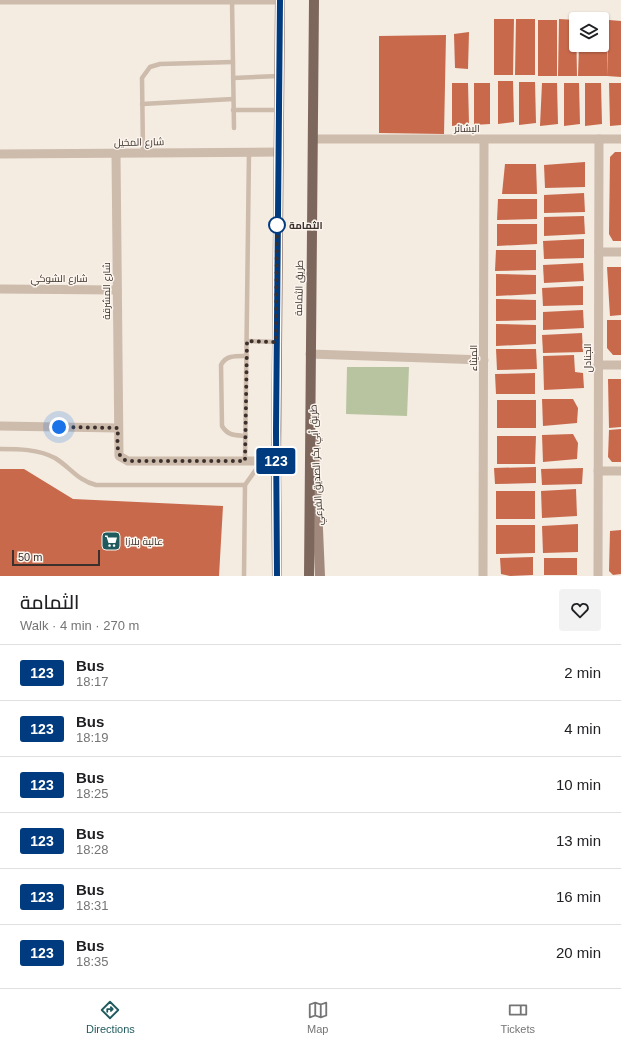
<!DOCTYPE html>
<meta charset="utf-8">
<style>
body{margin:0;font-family:Arial,Cairo,sans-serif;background:#f2f2f2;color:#202124;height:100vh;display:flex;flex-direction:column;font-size:15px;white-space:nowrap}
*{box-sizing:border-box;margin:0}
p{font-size:13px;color:#757577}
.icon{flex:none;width:22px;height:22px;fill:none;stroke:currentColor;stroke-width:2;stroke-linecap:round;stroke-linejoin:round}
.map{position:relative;height:576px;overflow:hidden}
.details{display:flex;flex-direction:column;background:#fff;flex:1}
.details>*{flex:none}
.badge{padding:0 8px;border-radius:3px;font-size:14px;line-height:26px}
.tools{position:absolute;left:569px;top:12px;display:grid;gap:8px}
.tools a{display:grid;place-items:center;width:40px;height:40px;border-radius:4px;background:#fff;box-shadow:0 1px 3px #0004;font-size:20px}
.scale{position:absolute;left:12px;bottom:10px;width:88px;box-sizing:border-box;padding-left:4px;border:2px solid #3b302b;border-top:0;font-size:11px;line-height:14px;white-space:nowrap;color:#3b302b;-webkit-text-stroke:3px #fbf5ee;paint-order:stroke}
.you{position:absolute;width:20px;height:20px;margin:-10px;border:3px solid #fff;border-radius:50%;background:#1a73e8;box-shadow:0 0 0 6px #1a73e833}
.map>.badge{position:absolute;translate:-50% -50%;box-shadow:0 0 0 2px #fff}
.round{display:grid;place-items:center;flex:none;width:42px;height:42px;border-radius:4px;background:#f2f2f2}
.head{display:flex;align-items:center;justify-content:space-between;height:68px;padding:0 20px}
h1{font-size:19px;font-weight:600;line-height:30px}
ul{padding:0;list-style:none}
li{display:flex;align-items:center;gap:12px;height:56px;padding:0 20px;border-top:1px solid #e0e0e0}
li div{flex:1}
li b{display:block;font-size:15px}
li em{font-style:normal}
li .badge{min-width:44px;font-weight:700;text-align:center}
.menu{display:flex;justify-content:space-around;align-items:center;height:56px;border-top:1px solid #e0e0e0;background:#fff;font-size:11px;color:#757577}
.menu a{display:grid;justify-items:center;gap:2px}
.menu .selected{color:#1f5a5e}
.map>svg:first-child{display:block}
.green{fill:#b8c4a0}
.building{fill:#c8694b}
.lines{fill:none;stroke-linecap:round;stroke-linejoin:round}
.service{stroke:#cdbbac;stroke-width:4.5}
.minor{stroke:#cdbbac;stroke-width:9}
.secondary{stroke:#a18a7d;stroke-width:10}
.primary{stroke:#7d675c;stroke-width:10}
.line-casing{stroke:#fff;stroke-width:9}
.line{stroke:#003b80;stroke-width:6}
.walk{stroke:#3b302b;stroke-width:4;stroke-dasharray:0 7.2}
.stop-dot{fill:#fff;stroke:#003b80;stroke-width:2}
.labels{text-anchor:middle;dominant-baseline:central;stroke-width:3;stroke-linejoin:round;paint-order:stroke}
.street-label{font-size:10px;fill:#3b302b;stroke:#fbf5ee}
.stop-label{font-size:10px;font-weight:bold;fill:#3b302b;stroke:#fbf5ee;text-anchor:start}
.poi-label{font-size:10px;fill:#3b302b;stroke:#fbf5ee;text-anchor:start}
</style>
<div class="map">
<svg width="621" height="576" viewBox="0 0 621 576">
<rect width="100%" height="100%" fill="#f4ebe1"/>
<polygon class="green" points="347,367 409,367 407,416 346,414"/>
<g class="building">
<polygon points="494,19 514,19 513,75 494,75"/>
<polygon points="516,19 535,19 535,75 515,75"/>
<polygon points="559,19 576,20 577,76 558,76"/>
<rect x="538" y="20" width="19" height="56"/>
<polygon points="602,20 608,20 607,76 578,76 579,45 602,45"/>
<polygon points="609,20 621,21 621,77 607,76"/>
<polygon points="469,32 468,69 455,68 454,34"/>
<polygon points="446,35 444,134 379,133 379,36"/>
<polygon points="498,81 513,81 514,122 498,124"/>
<polygon points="519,82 535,82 536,123 519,125"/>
<polygon points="452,83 468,83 469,124 452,126"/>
<polygon points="474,83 490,83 490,124 474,125"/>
<polygon points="542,83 557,83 558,124 540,126"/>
<polygon points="564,83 579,83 580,124 564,126"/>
<polygon points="585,83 601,83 602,124 585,126"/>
<polygon points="609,83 621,83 621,125 610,126"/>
<polygon points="615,152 621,152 621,241 613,241 609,234 610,157"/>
<polygon points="585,162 585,187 545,188 544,165"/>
<polygon points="505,164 536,164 537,194 502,194"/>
<polygon points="584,193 585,212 544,213 544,195"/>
<polygon points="498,199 537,199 537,219 497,220"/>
<polygon points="584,216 585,234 544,236 544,217"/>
<polygon points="497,224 537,224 537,244 497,246"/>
<polygon points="584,239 584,258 544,259 543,241"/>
<polygon points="496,250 536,250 536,270 495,271"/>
<polygon points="583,263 584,281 544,283 543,265"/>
<polygon points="607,267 621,267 621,315 610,316"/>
<polygon points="496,274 536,275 536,294 496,296"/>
<polygon points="583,286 583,305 543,306 542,288"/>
<polygon points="496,299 536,300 536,320 496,321"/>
<polygon points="583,310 584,328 543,330 543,312"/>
<polygon points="607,320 621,320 621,355 613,355 607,348"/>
<polygon points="496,324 536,325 536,344 496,346"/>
<polygon points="582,333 583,352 543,353 542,335"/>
<polygon points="496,349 536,349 537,369 497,370"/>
<polygon points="574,355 575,372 583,373 584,388 544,390 543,356"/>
<polygon points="535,373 535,394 496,394 495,374"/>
<polygon points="608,379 621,379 621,427 609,428"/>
<polygon points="542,399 573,399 578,408 577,423 543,426"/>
<rect x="497" y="400" width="39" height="28"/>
<polygon points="621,429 621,462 612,462 608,457 609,430"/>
<polygon points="573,434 578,443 577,459 543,462 542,435"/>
<polygon points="497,436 536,436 535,464 497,464"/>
<polygon points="536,467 536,483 495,484 494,468"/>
<polygon points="583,468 582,484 542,485 541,469"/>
<polygon points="0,469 24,469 73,499 223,506 219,576 0,576"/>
<polygon points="576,489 577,516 542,518 541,491"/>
<rect x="496" y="491" width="39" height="28"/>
<polygon points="578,524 578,552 543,553 542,526"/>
<polygon points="496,525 535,525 535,553 496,554"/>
<polygon points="621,530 621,574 613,575 609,571 610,531"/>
<polygon points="533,557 533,575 510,576 501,574 500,558"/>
<rect x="544" y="558" width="33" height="17"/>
</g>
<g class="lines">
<g class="service">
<polyline points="232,0 234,128"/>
<polyline points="233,78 279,76"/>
<polyline points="142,104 233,99"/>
<polyline points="233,110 279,110"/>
<polyline points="143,153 142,78 150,67 160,64 233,62"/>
<polyline points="247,341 276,342"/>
<path d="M246,436C235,435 228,436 222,426L221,365C226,355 236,356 247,356"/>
<path d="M0,449C18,449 38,449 55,458C70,467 78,481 96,485H245"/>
<polyline points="245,461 249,152"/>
<polyline points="244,576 245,485 262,461"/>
</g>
<g class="minor">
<polyline points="0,0 280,0"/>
<polyline points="313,139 621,139"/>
<polyline points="116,153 119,456 128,461 276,461"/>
<polyline points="0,154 278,152"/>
<polyline points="599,252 621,252"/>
<polyline points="0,289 117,290"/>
<polyline points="310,354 484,360"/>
<polyline points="598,365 621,365"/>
<polyline points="0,426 118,428"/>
<polyline points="598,471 621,471"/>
<polyline points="483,576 484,140"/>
<polyline points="598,576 599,139"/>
</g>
<polyline class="secondary" points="314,436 320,576"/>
<g class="primary">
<polyline points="277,576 276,461 280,0"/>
<polyline points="309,576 314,0"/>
</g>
</g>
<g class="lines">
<g class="line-casing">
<polyline id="line" points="277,576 276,431 280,0"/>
</g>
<use href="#line" class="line"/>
<path class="walk" d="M59,427L118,428C118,439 114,458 128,461H245L247,341L276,342L277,225"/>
</g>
<defs>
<g id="supermarket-square" transform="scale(1)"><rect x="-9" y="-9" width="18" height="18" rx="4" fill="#1f5a5e" stroke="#fbf5ee"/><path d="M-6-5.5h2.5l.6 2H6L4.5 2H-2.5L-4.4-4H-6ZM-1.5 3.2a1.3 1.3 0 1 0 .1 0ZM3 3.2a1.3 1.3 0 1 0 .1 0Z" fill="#fff"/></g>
</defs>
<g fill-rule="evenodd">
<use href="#supermarket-square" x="111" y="541"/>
</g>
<circle class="stop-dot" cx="277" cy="225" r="8"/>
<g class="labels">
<g class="street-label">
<text x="467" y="128">البشائر</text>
<text transform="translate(139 142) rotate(-1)">شارع المخيل</text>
<text x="59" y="278">شارع الشوكي</text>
<text transform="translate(299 288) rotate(-89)">طريق الثمامة</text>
<text transform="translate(106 291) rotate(-90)">شارع المشرقة</text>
<text transform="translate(473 358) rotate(-90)">الميثاء</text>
<text transform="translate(587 358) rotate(-90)">الجنادل</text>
<text transform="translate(316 465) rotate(-93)">طريق أبي بكر الصديق الفرعي</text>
</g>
<g class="stop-label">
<text x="289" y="225">الثمامة</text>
</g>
<g class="poi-label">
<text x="125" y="541">عالية بلازا</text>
</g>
</g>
</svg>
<div class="tools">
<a><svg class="icon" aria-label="layers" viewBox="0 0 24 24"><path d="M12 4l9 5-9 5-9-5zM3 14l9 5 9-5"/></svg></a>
</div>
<div class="scale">50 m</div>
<div class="you" style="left:59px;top:427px"></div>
<b class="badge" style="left:276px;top:461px;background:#003b80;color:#fff">123</b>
</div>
<section class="details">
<div class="head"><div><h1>الثمامة</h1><p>Walk · 4 min · 270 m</p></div><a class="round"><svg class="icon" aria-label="heart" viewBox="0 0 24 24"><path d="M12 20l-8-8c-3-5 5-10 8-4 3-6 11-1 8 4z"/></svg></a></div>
<ul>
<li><span class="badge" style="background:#003b80;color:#fff">123</span><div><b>Bus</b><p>18:17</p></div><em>2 min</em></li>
<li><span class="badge" style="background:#003b80;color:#fff">123</span><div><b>Bus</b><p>18:19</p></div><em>4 min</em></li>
<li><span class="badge" style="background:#003b80;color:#fff">123</span><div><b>Bus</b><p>18:25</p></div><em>10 min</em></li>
<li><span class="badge" style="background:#003b80;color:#fff">123</span><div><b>Bus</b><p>18:28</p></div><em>13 min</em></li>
<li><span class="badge" style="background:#003b80;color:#fff">123</span><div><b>Bus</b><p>18:31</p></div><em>16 min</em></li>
<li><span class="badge" style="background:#003b80;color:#fff">123</span><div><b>Bus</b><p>18:35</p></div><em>20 min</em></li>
</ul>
</section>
<nav class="menu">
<a class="selected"><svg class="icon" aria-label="directions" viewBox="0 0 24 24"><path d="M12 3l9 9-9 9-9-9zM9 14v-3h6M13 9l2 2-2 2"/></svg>Directions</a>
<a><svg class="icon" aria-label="map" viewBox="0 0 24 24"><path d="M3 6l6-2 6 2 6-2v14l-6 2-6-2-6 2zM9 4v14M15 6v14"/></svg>Map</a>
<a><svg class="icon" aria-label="tickets" viewBox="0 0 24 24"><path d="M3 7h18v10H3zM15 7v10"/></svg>Tickets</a>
</nav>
